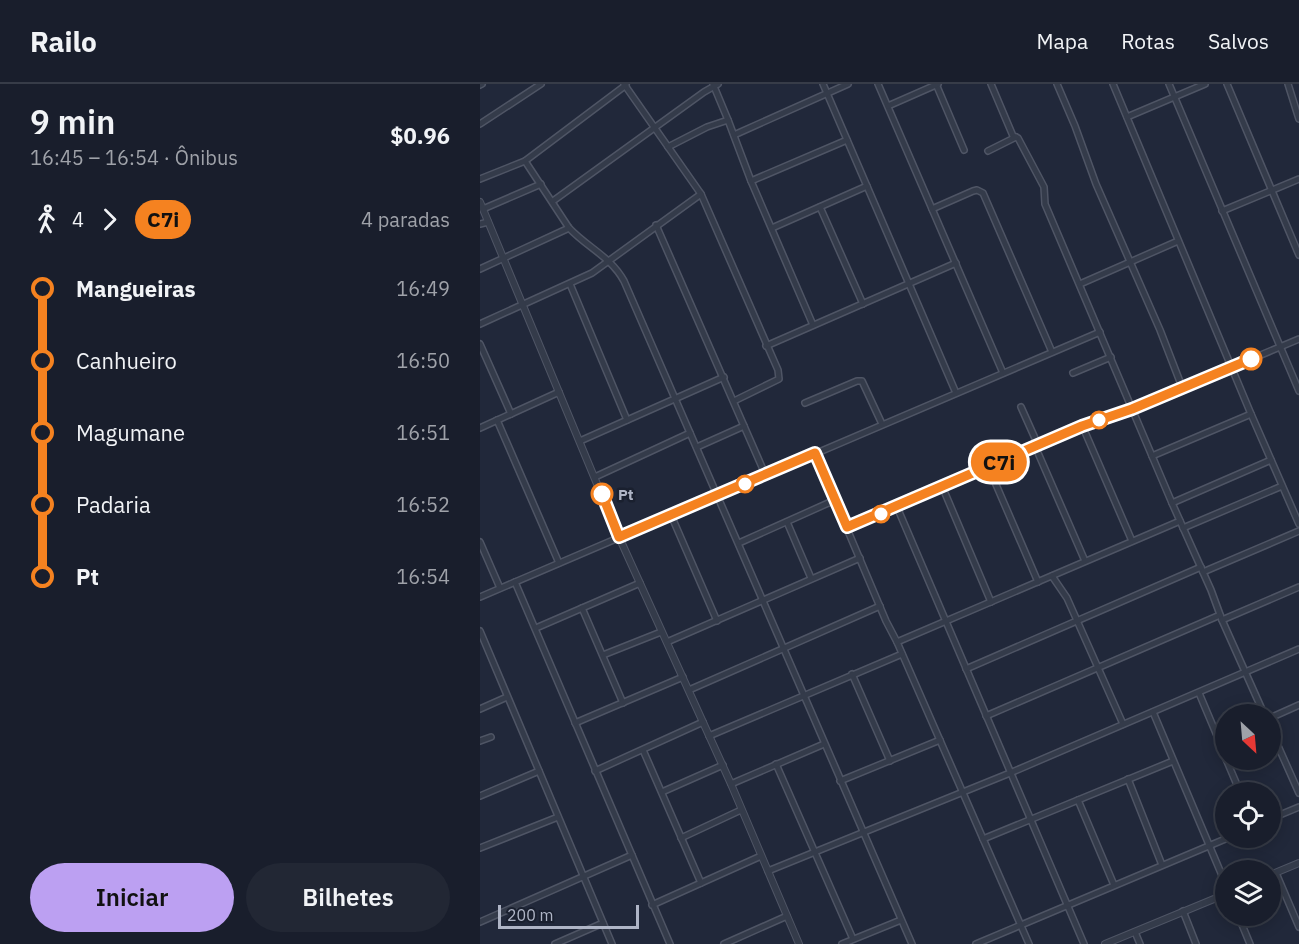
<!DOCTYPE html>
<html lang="pt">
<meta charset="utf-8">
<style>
body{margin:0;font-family:"IBM Plex Sans",sans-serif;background:#222734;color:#f1f3f6;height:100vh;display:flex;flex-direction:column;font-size:22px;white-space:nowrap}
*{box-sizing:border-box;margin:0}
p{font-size:20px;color:#9fa2a9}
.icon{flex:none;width:33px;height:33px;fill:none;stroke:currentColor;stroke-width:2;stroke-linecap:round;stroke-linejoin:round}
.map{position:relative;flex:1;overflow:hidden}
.panel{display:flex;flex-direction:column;background:#191e2c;width:480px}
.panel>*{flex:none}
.badge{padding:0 12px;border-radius:20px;font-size:21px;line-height:39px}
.needle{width:39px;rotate:154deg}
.controls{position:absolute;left:735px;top:620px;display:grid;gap:12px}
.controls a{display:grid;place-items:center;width:66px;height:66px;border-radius:50%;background:#191e2c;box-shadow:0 3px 15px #0003,0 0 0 2px #373c48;font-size:30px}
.scale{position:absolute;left:18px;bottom:15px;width:141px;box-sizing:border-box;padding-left:6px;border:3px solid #afb5c6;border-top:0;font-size:16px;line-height:21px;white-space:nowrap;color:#afb5c6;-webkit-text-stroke:4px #1a202f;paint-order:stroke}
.map>.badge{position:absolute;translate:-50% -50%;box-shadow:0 0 0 3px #fff}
.legs{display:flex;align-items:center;gap:9px;height:66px;padding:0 30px;font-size:20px}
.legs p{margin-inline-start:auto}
.head{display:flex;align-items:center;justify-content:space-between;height:102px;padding:0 30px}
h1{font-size:33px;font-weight:600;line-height:45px}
.button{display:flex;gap:12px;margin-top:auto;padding:12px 30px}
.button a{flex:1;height:69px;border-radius:36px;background:#bca0f2;color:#111;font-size:24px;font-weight:600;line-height:69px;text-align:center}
.button a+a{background:#222734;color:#f1f3f6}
ul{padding:0 30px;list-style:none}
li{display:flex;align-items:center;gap:21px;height:72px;font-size:22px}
li i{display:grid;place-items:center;width:9px;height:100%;margin:0 8px;background:currentColor}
li i::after{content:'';width:15px;height:15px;margin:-8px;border:4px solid;border-radius:50%;background:#191e2c}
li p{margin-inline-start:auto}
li:first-child i{background:linear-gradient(#0000 50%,currentColor 0)}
li:last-child i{background:linear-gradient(currentColor 50%,#0000 0)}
header{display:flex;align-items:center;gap:36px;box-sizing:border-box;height:84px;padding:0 30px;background:#191e2c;border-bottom:2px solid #373c48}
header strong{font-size:28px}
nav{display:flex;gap:33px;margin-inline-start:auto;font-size:21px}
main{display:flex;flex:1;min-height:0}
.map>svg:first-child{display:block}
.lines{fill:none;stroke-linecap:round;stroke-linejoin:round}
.minor-casing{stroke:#4f5565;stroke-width:8}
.tertiary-casing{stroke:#4f5565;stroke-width:8}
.minor{stroke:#343b4a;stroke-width:5}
.tertiary{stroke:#343b4a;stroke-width:6}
.line-1-casing{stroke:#fff;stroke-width:14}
.line-1{stroke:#f58220;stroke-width:9}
.stop-1-dot{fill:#fff;stroke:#f58220;stroke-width:3}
.labels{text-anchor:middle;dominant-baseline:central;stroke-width:5;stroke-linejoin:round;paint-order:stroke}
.stop-label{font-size:15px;font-weight:bold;fill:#afb5c6;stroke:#1a202f;text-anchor:start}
</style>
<header>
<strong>Railo</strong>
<nav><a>Mapa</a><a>Rotas</a><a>Salvos</a></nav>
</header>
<main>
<section class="panel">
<div class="head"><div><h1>9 min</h1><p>16:45 – 16:54 · Ônibus</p></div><b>$0.96</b></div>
<div class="legs"><svg class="icon" aria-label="walk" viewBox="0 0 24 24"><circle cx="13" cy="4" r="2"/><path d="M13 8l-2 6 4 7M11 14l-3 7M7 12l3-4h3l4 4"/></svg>4<svg class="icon" aria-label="forward" viewBox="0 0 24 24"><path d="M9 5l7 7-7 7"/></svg><b class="badge" style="background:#f58220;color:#111">C7i</b><p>4 paradas</p></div>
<ul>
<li><i style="color:#f58220"></i><b>Mangueiras</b><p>16:49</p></li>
<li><i style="color:#f58220"></i><span>Canhueiro</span><p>16:50</p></li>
<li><i style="color:#f58220"></i><span>Magumane</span><p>16:51</p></li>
<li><i style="color:#f58220"></i><span>Padaria</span><p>16:52</p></li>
<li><i style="color:#f58220"></i><b>Pt</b><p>16:54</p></li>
</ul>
<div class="button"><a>Iniciar</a><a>Bilhetes</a></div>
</section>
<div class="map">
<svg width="819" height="860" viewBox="0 0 819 860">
<rect width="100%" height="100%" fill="#21283a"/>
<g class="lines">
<g class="minor-casing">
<g id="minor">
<polyline points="144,0 221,110 298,286 299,295 254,317"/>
<polyline points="233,0 248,36"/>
<polyline points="343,0 476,309"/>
<polyline points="398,0 523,289"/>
<polyline points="456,0 484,66"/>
<polyline points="511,0 533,52 538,54 564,103 565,120 692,419 731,506 742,536 784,630"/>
<polyline points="577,0 595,42 616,100 680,246 702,303"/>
<polyline points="633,0 771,330 819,440"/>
<polyline points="689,0 819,307"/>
<polyline points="747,0 819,171"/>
<polyline points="808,0 819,35"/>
<polyline points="0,1 2,0"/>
<polyline points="408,22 458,0"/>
<polyline points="647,33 725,0"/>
<polyline points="0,40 61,0"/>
<polyline points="254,51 368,0"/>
<polyline points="188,63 227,43 248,36 271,97 333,241"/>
<polyline points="508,67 536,53"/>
<path d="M45,77L89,144C108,164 131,173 144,197L432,860"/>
<polyline points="0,95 45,77 146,1"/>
<polyline points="271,97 367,56"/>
<polyline points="73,117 224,8 238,0"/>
<polyline points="340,123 383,220"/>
<polyline points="3,125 61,100"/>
<polyline points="452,125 493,107 497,106 503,109 572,268"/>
<polyline points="742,127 819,95"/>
<polyline points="0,140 8,138"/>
<polyline points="176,141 285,390"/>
<polyline points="292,144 387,102"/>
<polyline points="0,185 89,144"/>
<polyline points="90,200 147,336"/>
<polyline points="600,200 698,157"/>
<polyline points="0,240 112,189 221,110"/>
<polyline points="0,260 31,330"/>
<polyline points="286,262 476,179"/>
<polyline points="593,289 631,273"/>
<polyline points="325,319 377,297 382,297 402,340"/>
<polyline points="541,323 558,361"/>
<polyline points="17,336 79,479"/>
<polyline points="602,341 652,457"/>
<polyline points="0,344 79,308"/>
<polyline points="100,357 244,293"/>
<polyline points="555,362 605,477"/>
<polyline points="217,363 264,342"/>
<polyline points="335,369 406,537 417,558 549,860"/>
<polyline points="672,372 771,330"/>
<polyline points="508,382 558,498"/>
<polyline points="115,393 210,349"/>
<polyline points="462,402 511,518"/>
<polyline points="692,419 791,376"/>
<polyline points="417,423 604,860"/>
<polyline points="191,431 237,537"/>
<polyline points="307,438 331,494"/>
<polyline points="367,443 602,341 652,325 819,255"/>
<polyline points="703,444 802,402"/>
<polyline points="0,458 20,504"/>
<polyline points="259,459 355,416"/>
<polyline points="723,488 819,447"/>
<polyline points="572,492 587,514 643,640"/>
<polyline points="35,498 190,860"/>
<polyline points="0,513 620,248"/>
<polyline points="102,524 143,619"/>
<polyline points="742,536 819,503"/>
<polyline points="56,544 160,499"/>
<polyline points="0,547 132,860"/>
<polyline points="187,558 380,474"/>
<polyline points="417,558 700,437"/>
<polyline points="123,571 181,548"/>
<polyline points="486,585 721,483"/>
<polyline points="372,590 410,677"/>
<polyline points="209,606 400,522"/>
<polyline points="719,609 746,673"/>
<polyline points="0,625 27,613"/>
<polyline points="673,628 746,801"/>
<polyline points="506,632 740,531"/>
<polyline points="790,634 819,621"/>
<polyline points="95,639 203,593"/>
<polyline points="790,644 819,709"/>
<polyline points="229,652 422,570"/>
<polyline points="0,657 11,653"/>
<polyline points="163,666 221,799"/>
<polyline points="746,675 760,708"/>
<polyline points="296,680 373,855"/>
<polyline points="115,687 223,638"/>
<polyline points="648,695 682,781"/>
<polyline points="360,697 460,656"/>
<polyline points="251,700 344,660"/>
<polyline points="182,708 243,681"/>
<polyline points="0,712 59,687"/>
<polyline points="598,716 634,801"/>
<polyline points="790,735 819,723"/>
<polyline points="201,754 261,726"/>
<polyline points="503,755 693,677"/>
<polyline points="0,764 78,733"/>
<polyline points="288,787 530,689 819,565"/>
<polyline points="796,789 819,843"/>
<polyline points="172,821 281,772"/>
<polyline points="703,827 716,860"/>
<polyline points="758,831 770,860"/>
<polyline points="0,838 152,771"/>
<polyline points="655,848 660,860"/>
<polyline points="75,860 123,839"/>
<polyline points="244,860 307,832"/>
<polyline points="362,860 421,836"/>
<polyline points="496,860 750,753"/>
</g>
</g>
<g class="tertiary-casing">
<g id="tertiary">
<polyline points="0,118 139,453 251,700 319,860"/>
<polyline points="790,791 819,779"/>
<polyline points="625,860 746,810"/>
</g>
</g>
<use href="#minor" class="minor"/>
<use href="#tertiary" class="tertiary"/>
</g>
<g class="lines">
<g class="line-1-casing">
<polyline id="line-1" points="122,410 139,453 335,369 367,443 602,342 652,325 771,275"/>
</g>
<use href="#line-1" class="line-1"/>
</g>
<g class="stop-1-dot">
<circle cx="771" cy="275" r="10"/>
<circle cx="619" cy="336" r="8"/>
<circle cx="265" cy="400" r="8"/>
<circle cx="122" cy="410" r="10"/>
<circle cx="401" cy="430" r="8"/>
</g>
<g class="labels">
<g class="stop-label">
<text x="138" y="410">Pt</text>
</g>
</g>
</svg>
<div class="controls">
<a><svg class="needle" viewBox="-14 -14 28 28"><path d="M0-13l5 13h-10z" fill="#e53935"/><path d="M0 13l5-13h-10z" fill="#9fa2a9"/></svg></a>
<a><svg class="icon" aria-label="locate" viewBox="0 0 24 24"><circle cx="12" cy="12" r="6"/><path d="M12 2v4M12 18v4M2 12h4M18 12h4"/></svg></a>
<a><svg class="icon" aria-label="layers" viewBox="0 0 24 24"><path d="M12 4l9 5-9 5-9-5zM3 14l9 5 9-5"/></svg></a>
</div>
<div class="scale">200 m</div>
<b class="badge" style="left:519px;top:378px;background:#f58220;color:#111">C7i</b>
</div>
</main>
